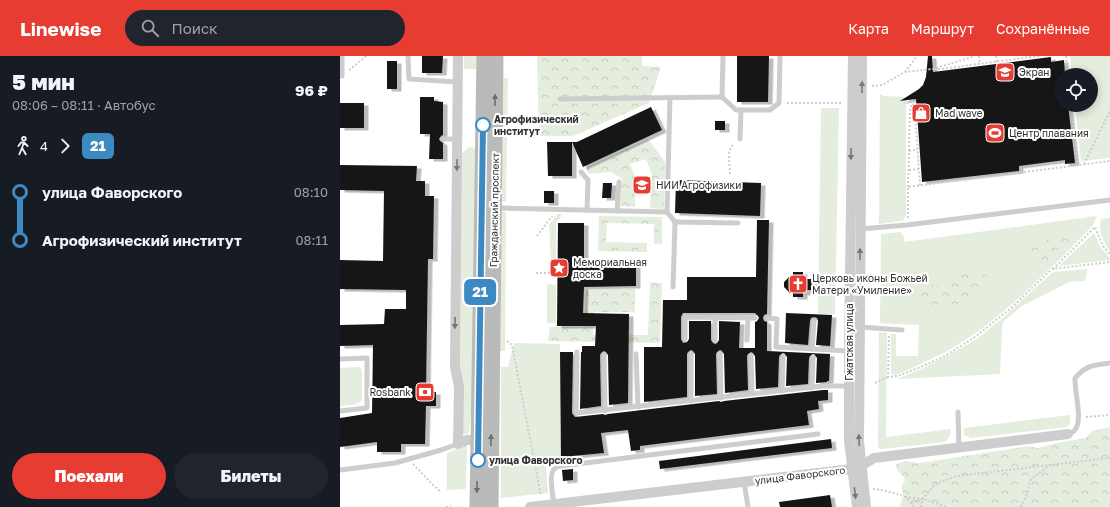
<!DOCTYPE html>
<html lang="ru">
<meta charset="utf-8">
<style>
body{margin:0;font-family:"Golos Text",sans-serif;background:#20242c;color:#f1f3f6;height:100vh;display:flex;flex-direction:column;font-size:15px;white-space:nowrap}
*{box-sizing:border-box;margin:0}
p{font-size:13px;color:#9ea1a6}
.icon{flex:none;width:22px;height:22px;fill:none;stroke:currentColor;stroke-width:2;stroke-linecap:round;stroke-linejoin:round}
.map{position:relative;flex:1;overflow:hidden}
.details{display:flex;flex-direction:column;background:#171b24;width:340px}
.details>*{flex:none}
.badge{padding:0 8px;border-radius:6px;font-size:14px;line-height:26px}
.fabs{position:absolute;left:714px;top:12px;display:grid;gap:8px}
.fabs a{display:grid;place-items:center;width:44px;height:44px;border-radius:50%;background:#171b24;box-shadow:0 2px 10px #0003;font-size:20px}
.map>.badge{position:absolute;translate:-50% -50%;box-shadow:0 0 0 2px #fff}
.legs{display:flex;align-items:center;gap:6px;height:44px;padding:0 12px;font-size:13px}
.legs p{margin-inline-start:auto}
.summary{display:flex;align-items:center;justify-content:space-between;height:68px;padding:0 12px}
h1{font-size:22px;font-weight:800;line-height:30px}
.action{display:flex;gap:8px;margin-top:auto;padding:8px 12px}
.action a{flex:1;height:46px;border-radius:24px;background:#e73c31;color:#fff;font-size:16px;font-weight:800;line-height:46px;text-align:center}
.action a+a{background:#20242c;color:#f1f3f6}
ul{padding:0 12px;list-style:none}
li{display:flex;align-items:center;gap:14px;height:48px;font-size:15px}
li i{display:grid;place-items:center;width:6px;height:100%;margin:0 5px;background:currentColor}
li i::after{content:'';width:10px;height:10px;margin:-5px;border:3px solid;border-radius:50%;background:#171b24}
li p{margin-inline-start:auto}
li:first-child i{background:linear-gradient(#0000 50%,currentColor 0)}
li:last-child i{background:linear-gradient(currentColor 50%,#0000 0)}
header{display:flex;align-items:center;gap:24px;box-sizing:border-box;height:56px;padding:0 20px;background:#e73c31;color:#fff}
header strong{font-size:19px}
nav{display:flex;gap:22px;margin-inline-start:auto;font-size:14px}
.search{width:280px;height:36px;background:#20242c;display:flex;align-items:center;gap:10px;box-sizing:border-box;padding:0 14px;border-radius:22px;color:#9ea1a6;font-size:15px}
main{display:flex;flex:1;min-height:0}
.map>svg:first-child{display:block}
.green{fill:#e4edde}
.forest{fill:url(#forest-crowns)}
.building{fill:#171717;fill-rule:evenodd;filter:url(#shadow)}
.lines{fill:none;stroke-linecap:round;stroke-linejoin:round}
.path{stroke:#cdcdcd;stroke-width:2;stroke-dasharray:2 2;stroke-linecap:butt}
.service{stroke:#cdcdcd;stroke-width:5}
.minor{stroke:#cdcdcd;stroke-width:10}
.secondary{stroke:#bababa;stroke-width:15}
.oneway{fill:#777}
.oneway2{fill:#6e6e6e}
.line-1-casing{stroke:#fff;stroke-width:9}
.line-1{stroke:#3d8ac2;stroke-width:6}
.stop-1-dot{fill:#fff;stroke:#3d8ac2;stroke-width:2}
.labels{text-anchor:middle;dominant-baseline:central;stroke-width:4;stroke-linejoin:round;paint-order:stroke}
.poi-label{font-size:10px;fill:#303030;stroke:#fff;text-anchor:start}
.stop-label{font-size:10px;font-weight:bold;fill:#303030;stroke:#fff;text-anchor:start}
.street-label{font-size:10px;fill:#303030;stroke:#fff}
</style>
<header>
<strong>Linewise</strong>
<div class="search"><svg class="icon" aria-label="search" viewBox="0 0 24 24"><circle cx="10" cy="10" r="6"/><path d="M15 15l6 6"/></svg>Поиск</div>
<nav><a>Карта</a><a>Маршрут</a><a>Сохранённые</a></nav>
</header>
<main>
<section class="details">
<div class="summary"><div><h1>5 мин</h1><p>08:06 – 08:11 · Автобус</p></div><b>96 ₽</b></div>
<div class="legs"><svg class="icon" aria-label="walk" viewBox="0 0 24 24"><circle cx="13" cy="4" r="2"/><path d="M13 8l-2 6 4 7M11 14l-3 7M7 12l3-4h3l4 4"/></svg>4<svg class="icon" aria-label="forward" viewBox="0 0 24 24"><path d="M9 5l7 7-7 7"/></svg><b class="badge" style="background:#3d8ac2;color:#fff">21</b></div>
<ul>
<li><i style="color:#3d8ac2"></i><b>улица Фаворского</b><p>08:10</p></li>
<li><i style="color:#3d8ac2"></i><b>Агрофизический институт</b><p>08:11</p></li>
</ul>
<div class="action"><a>Поехали</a><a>Билеты</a></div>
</section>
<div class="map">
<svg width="770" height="451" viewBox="0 0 770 451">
<defs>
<pattern id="forest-crowns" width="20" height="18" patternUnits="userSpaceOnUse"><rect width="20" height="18" fill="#e4edde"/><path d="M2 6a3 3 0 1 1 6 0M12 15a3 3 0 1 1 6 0" fill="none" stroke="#c4ccbf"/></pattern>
<filter id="shadow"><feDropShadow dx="4.5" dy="2.5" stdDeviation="0" flood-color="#0004"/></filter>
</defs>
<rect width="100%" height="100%" fill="#fff"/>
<g class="green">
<rect x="124" y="0" width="15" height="13"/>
<polygon points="730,0 770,0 770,102 741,105 735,49 751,49 751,19 732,19"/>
<polygon points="162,22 168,22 166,146 161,146"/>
<polygon points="540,38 544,40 566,41 566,159 564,163 562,165 539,168"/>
<polygon points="481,52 499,52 495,258 478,258"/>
<polygon points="129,91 137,92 134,343 130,365 129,376 128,378 126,379 123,378 120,310 122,97"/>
<polygon points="160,156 166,156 165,295 159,295"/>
<polygon points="218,158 221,158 221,161 216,166 216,203 214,204 211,204 209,168"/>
<polygon points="757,160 753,169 724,199 681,240 659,259 636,277 606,296 561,317 554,319 551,317 551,278 556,278 556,300 578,300 579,269 540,267 541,178 560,176 562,177 564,181 564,186"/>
<path d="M770,162V195C763,186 758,174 761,163Z"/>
<polygon points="754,177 761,192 770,202 770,204 719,210"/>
<polygon points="748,213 745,225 729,226 682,250 663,266 662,273 660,318 557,323 579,314 605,301 637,283 666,259 713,216"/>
<polygon points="210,228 216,229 216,267 207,267 207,229"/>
<path d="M539,276L547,277L546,381L611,373C611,379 609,382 604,386L543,393H540L538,390Z"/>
<polygon points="174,287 220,288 221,406 206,408 208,437 161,442 161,311 168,311"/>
<path d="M18,311H20L22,315V344C17,350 7,349 0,350V312Z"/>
<polygon points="730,359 730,368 727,371 631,382 624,379 624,372"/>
<polygon points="124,390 127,390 126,433 107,434 107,397"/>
</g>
<g class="forest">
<polygon points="197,0 302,0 302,10 321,11 309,47 233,80 199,80"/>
<polygon points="308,83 325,106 324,153 310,152 312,118 306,103 290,108 296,124 295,151 280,150 282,123 271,116 249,118 245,112"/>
<polygon points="259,160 322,161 322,188 314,188 314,168 267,167 266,186 307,187 307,196 258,195"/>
<polygon points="717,177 726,178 734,184 730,191 720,190 702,210 692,209 686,200 688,193 701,188"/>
<path d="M630,214L638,218L645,215L648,222C641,229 634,239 626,245C621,249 591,252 583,252L578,244L575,234L581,231L592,229L601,230L620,218Z"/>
<polygon points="310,226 322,227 320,287 208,285 210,271 245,271 246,234 295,233 295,256 254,256 253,279 308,279"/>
<path d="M770,371V451H559C561,447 563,442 563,438C562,432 560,431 565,425L564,421L557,414L556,408L565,405L580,407L682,391L687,390L698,392L717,387L746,382L752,375Z"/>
</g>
<g class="building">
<polygon points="82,0 103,0 102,17 82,17"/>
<polygon points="397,0 429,0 428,46 397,46"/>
<polygon points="588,0 592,0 593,16 711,1 711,6 724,4 725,19 721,19 721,49 728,49 735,107 725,108 725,104 679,110 679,115 582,126 576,43 560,45 579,33 583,29 586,21"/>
<rect x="47" y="5" width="10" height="28"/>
<polygon points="80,41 94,41 94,45 103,46 103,79 101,80 99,83 100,85 103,87 103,103 89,103 90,78 80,78"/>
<rect x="0" y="47" width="24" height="25"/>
<polygon points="311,51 322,74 243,111 232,86 232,120 208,120 207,86 237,86"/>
<rect x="375" y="65" width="10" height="9"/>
<polygon points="0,109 77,110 76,125 85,125 85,140 94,140 93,203 88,203 86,336 96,336 96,350 86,350 85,388 61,388 61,396 37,396 37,386 0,391 0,362 32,357 33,289 0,290 0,269 44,268 45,253 66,253 66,234 0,233 0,204 43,205 44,135 0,134"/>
<polygon points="336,124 421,127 420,160 335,157"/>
<polygon points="263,127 272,127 271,142 262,142"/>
<rect x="204" y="135" width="10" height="12"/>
<path d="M417,164H429L427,258L424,259L423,262L424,265L427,266V295L490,298L489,325H487V326L476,327L477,302L475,299L473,298L470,300L469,302L468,328L446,330L447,301L445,298L443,297L440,299L439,301L438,331L416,333L415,300L413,297L411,296L408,298L407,300L408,334L385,337L384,298L382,295L380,294L377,296L376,298L377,338L355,340V298L353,295L351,294L348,296L347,298V341L304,346V291H322L323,244H347V221H416ZM343,257H415L418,260L419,262L417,265L415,266V292H399L400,266L379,265V284L377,287L375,288L373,287L371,284V265H349V283L347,286L343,287L341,283V261Z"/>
<polygon points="218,167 244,167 244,205 246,206 296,206 296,230 244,231 243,257 289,258 288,347 269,349 268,299 266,296 264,295 261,297 260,299 261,350 240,353 241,296 242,296 242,290 255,290 256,270 217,270"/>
<polygon points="453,216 463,216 463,221 466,221 466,223 473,223 473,234 466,234 466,237 463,237 463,241 453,241 453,237 450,237 444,231 444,226 449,221 453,221"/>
<polygon points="446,257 492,259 490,290 476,289 478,265 477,262 474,261 471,262 470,265 468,289 445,287"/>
<polygon points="220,296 233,296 232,357 235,361 263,358 265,359 268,358 379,345 381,346 384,345 483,334 488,334 488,344 478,345 479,353 467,355 469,369 300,390 300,394 291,395 288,374 261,377 264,397 232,400 232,405 221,406"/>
<polygon points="491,383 492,392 320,413 319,405"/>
<polygon points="233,413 233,424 223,425 222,414"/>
<polygon points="490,439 492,451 440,451 439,446"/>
</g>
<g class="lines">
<g class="path">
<polyline points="639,0 640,8"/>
<polyline points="656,0 657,6"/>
<polyline points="726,0 728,19"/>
<polyline points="594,13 600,13 699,0"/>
<polyline points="9,14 25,1 28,0"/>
<polyline points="565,16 577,0"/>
<polyline points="532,30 542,29 565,16 593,13 635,0"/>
<polyline points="572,44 575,55 580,130"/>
<polyline points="447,47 502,47"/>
<polyline points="731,49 738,109"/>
<polyline points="569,95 578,93"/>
<polyline points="744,108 770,55"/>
<polyline points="569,114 579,113"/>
<path d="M390,118C390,109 386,93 394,88"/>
<polyline points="568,131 570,55 572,47"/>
<polyline points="568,162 568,131 770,105"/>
<polyline points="197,180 212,160"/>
<polyline points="713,213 755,171 763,190 770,198"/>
<polyline points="196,217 218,217"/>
<polyline points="549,280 548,321 558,320 578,312 603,301 635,281 670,253 712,213 770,206"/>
<polyline points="167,285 172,289 201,440"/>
<polyline points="535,327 548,321"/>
<polyline points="746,361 770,359"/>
<polyline points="73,408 92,428 101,436"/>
<path d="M533,433C539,433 559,438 565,441C569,444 572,447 574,451"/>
<polyline points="565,441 583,443 607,451"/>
<polyline points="571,447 583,443 595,428 617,420 770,402"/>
<polyline points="106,451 111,450"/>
<polyline points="581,451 583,443"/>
<polyline points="681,451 686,440 691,423 710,409"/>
</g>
<g class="service">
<polyline points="68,0 69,23 118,26"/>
<polyline points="383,0 382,41 396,54 430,54 439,47 440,0"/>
<polyline points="0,20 2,20 2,0"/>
<polyline points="330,42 327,156 335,166 334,199 333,231"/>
<polyline points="220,43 382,41"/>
<polyline points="103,83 117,83"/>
<polyline points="400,83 401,54"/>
<polyline points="241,116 248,124 247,154"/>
<polyline points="156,152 327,156"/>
<polyline points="277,155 279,126"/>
<polyline points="335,166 398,167"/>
<polyline points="520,173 567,169 770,144"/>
<polyline points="427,262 437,263 436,291 509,295"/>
<polyline points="520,271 562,274"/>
<polyline points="345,283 345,261 415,262"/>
<polyline points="375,284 375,261"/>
<polyline points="407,284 408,262"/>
<polyline points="472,293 474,265"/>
<polyline points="237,296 236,357 483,330 509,330"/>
<polyline points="296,298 298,351"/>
<polyline points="351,298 351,345"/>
<polyline points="380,298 381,342"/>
<polyline points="264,299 265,355"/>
<polyline points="411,300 412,338"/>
<polyline points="0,303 27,302 27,352 0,355"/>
<polyline points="472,332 473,302"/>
<polyline points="442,335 443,301"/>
<polyline points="618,356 619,392"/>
<path d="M728,378C730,377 732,377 734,375C744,366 734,335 735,322C746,309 754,309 770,307"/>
<polyline points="0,414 55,407 101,394 118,388"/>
<polyline points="404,426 408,451"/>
<path d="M214,448C213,441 209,420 213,415C214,412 219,410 221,410L478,378"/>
</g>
<g class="minor">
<polyline points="118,0 115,311 119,331 118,388 127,384 138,384"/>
<polyline points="513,0 509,295 509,385 517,451"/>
<polyline points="522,0 519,385 526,451"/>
<polyline points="190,451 512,413 521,410 534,402 728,378"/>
</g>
<g class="secondary">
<polyline points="137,451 144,0"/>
<polyline points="151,451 156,0"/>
</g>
</g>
<defs><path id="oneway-solid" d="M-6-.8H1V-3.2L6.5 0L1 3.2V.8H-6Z"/></defs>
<g class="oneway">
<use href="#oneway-solid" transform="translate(522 31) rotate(-89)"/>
<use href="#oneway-solid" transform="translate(511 98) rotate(91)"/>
<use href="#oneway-solid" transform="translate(117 109) rotate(91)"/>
<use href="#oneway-solid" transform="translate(520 198) rotate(-90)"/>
<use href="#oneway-solid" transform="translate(115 267) rotate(91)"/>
<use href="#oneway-solid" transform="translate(519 384) rotate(-93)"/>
<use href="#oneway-solid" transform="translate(515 437) rotate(83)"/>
</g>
<g class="oneway2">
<use href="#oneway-solid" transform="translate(155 44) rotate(-89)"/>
<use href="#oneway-solid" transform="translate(151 384) rotate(-89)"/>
<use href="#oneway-solid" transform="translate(137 431) rotate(91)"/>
</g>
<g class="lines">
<g class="line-1-casing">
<polyline id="line-1" points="138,404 143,69"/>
</g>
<use href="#line-1" class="line-1"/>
</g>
<defs>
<g id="school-square" transform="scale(1)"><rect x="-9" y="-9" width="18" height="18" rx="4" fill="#e73c31" stroke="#fff"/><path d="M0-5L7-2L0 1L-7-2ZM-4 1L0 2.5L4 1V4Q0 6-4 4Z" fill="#fff"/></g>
<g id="shop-square" transform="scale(1)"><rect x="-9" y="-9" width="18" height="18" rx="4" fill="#e73c31" stroke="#fff"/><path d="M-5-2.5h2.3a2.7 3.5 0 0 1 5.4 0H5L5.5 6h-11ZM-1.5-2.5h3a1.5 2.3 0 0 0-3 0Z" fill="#fff"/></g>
<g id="stadium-square" transform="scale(1)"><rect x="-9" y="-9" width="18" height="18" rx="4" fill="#e73c31" stroke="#fff"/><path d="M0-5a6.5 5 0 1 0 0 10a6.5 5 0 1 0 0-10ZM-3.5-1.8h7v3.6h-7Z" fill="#fff"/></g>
<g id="university-square" transform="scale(1)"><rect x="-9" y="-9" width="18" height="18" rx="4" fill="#e73c31" stroke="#fff"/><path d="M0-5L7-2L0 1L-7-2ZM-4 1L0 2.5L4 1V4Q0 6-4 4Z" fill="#fff"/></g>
<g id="sight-square" transform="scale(1)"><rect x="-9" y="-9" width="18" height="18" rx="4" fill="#e73c31" stroke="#fff"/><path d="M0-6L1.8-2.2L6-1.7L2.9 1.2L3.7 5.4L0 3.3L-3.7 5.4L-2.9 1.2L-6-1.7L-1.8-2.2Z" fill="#fff"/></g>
<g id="church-square" transform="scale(1)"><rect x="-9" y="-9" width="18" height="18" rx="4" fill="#e73c31" stroke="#fff"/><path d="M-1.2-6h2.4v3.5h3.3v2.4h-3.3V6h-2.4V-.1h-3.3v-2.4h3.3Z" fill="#fff"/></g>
<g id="bank-square" transform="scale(1)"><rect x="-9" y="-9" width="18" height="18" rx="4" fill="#e73c31" stroke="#fff"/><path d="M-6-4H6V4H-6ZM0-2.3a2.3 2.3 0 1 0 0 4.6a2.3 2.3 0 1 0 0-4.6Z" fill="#fff"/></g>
</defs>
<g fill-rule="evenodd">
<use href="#school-square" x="665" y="16"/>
<use href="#shop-square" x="581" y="57"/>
<use href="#stadium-square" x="655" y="77"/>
<use href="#university-square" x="302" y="129"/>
<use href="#sight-square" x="219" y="212"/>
<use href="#church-square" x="458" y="228"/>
<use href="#bank-square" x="85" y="336"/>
</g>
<g class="stop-1-dot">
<circle cx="143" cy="69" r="7"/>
<circle cx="138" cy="404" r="7"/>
</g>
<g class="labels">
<g class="poi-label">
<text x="679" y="16">Экран</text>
<text x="595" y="57">Mad wave</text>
<text x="669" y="77">Центр плавания</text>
<text x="316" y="129">НИИ Агрофизики</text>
<text x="233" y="206">Мемориальная<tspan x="233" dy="12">доска</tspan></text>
<text x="472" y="222">Церковь иконы Божьей<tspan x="472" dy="12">Матери «Умиление»</tspan></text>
<text x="71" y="336" text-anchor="end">Rosbank</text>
</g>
<g class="stop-label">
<text x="154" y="63">Агрофизический<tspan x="154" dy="12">институт</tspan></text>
<text x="149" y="404">улица Фаворского</text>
</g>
<g class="street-label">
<text transform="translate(154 154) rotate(-89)">Гражданский проспект</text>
<text transform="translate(509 286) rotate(-90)">Гжатская улица</text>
<text transform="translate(460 419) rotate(-7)">улица Фаворского</text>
</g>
</g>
</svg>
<div class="fabs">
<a><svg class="icon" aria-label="locate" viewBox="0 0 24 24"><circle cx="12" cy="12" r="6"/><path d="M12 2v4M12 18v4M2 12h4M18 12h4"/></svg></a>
</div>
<b class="badge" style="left:140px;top:236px;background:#3d8ac2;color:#fff">21</b>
</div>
</main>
